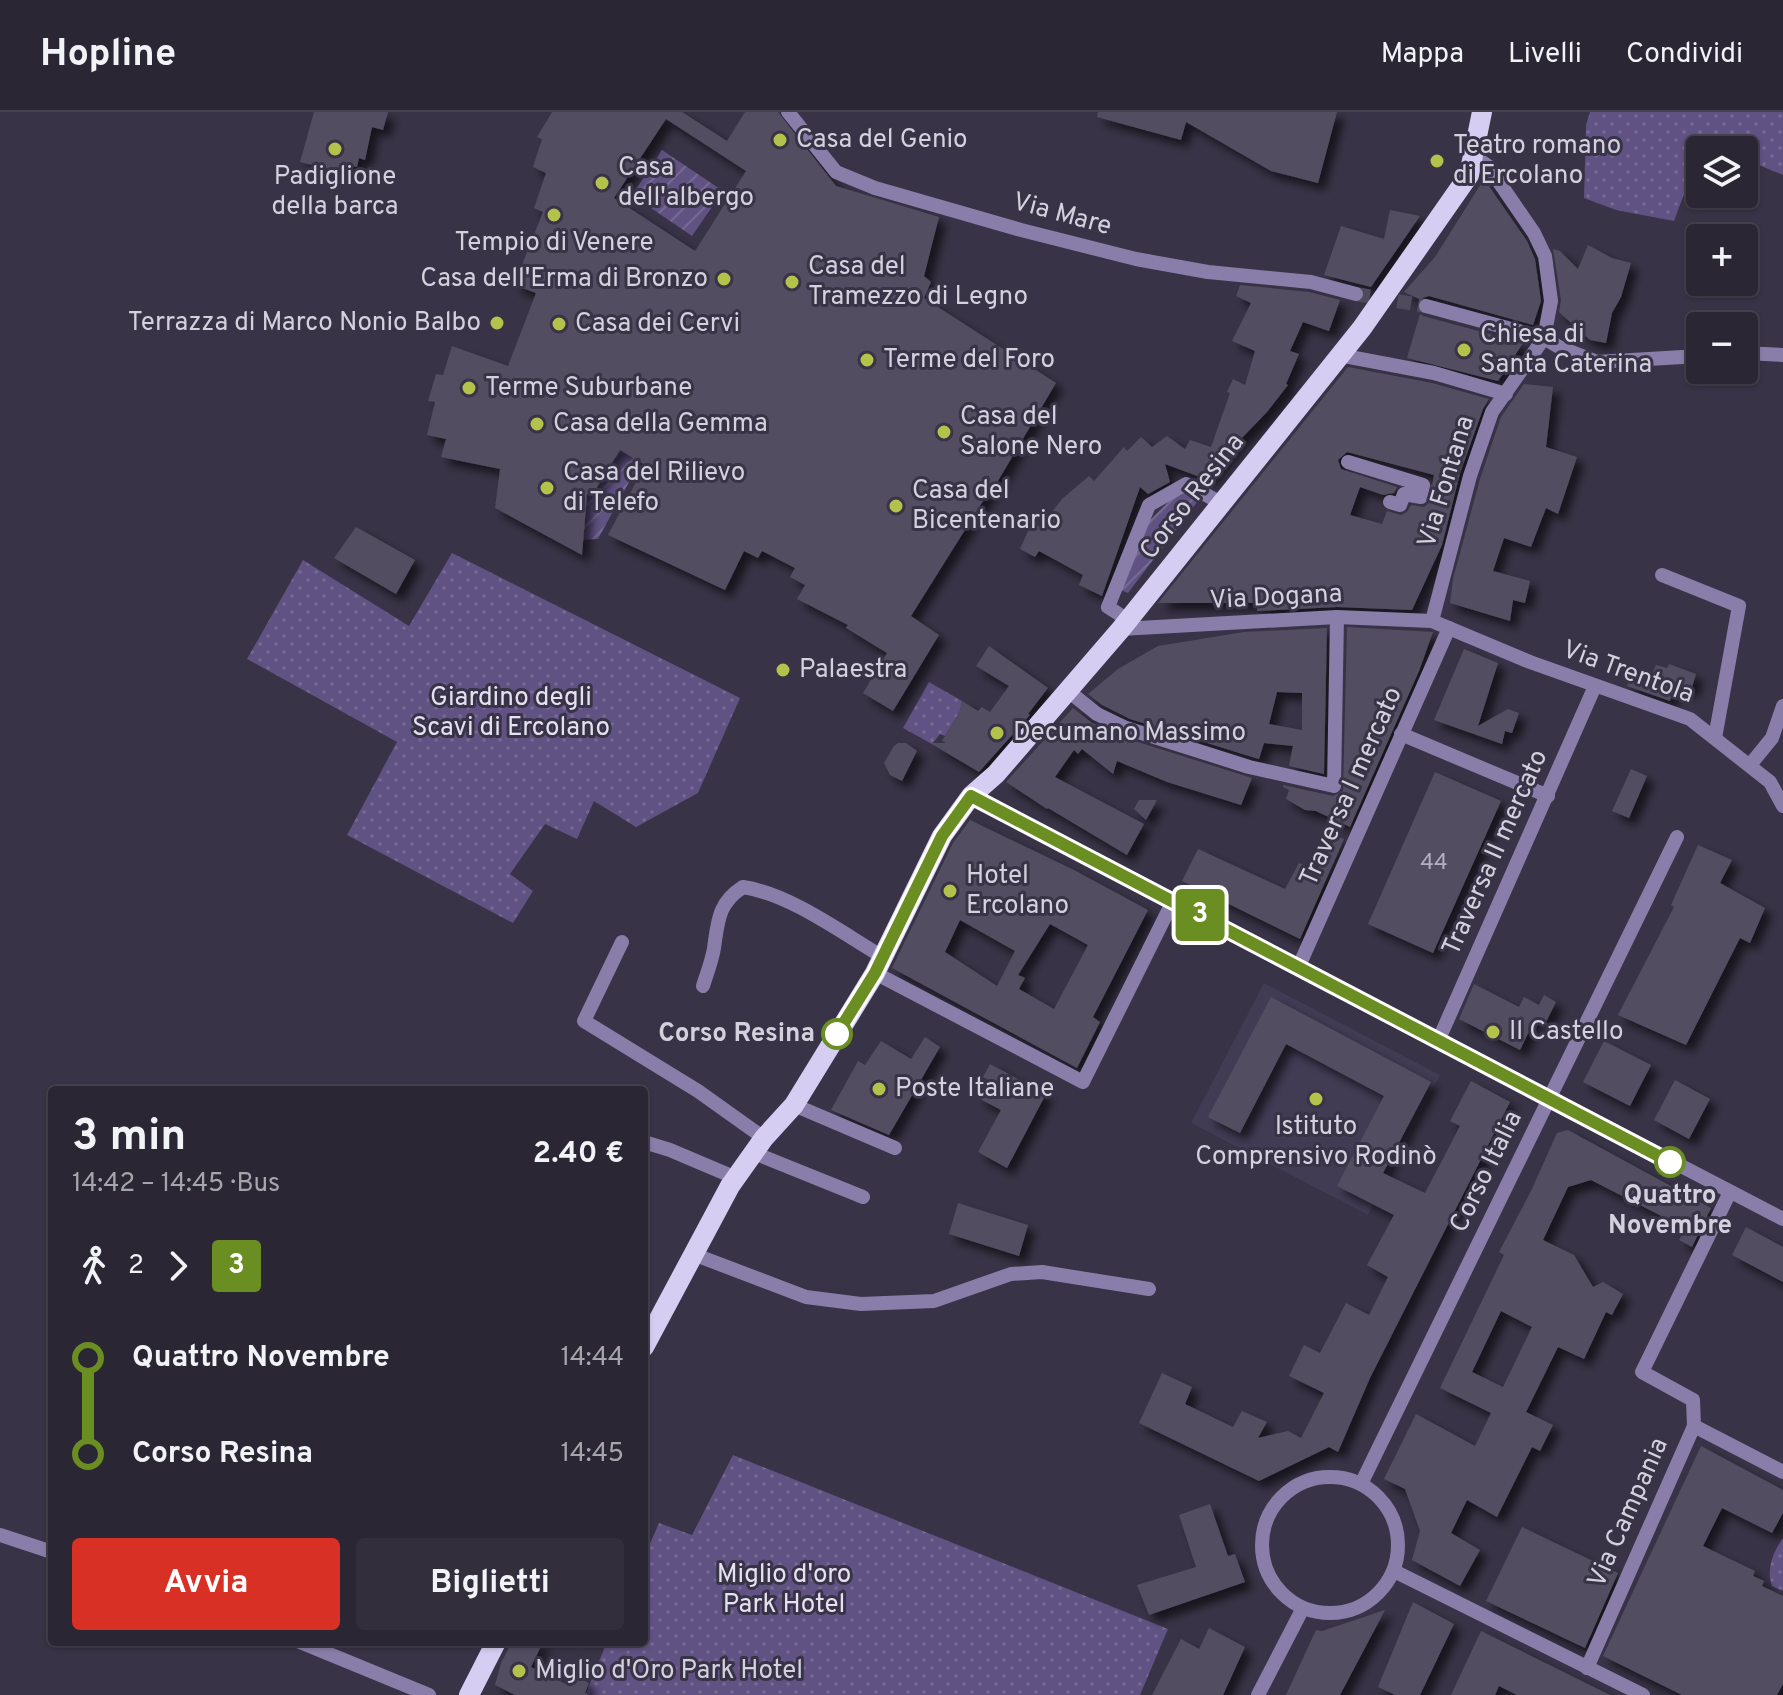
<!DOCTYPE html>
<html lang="it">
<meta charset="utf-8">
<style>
body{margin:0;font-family:Overpass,sans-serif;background:#322e3c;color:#f1f3f6;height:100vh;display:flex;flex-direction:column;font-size:30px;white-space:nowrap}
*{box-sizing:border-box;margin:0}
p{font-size:26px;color:#a5a5ac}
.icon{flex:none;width:44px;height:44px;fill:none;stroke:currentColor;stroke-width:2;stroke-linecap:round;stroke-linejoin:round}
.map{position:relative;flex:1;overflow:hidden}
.details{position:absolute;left:48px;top:974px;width:600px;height:560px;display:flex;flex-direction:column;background:#2a2634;border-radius:8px;box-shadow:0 2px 6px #0004,0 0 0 2px #46434f}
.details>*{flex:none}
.badge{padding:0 16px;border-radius:6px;font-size:28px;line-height:52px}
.tools{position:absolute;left:1686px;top:24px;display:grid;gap:16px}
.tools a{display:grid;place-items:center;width:72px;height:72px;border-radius:8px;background:#2a2634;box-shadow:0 2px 6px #0004,0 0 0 2px #46434f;font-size:40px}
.map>.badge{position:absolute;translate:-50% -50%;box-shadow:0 0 0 4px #fff}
.legs{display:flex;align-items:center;gap:12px;height:88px;padding:0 24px;font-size:26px}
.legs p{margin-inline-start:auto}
.overview{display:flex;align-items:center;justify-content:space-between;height:136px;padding:0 24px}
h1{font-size:44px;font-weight:700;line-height:60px}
.primary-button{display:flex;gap:16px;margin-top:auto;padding:16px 24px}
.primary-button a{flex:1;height:92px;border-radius:8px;background:#d93025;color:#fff;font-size:32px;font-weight:700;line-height:92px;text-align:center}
.primary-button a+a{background:#322e3c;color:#f1f3f6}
ul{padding:0 24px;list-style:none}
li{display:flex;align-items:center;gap:28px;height:96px;font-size:30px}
li i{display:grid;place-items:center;width:12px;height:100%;margin:0 10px;background:currentColor}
li i::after{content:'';width:20px;height:20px;margin:-10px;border:6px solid;border-radius:50%;background:#2a2634}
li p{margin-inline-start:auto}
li:first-child i{background:linear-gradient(#0000 50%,currentColor 0)}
li:last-child i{background:linear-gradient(currentColor 50%,#0000 0)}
header{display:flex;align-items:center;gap:48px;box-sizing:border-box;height:112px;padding:0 40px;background:#2a2634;border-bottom:2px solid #46434f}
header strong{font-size:38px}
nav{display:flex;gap:44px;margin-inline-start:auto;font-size:28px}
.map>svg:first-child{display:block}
.built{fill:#413b54}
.grass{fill:url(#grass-dots)}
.garden{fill:url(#garden-furrows)}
.building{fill:#524e62;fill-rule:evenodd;filter:url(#shadow)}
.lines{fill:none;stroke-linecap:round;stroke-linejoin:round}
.minor-tunnel{stroke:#4f4b5d;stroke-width:14;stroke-dasharray:14 7;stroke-linecap:butt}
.minor{stroke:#897ea9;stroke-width:14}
.major{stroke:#d6cef2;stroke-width:20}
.line-1-casing{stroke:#fff;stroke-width:18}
.line-1{stroke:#6b8e23;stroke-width:12}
.poi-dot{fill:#b3c24b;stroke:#383346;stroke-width:3}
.stop-1-dot{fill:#fff;stroke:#6b8e23;stroke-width:4}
.labels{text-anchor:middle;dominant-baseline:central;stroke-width:6;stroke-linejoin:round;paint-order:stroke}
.number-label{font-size:22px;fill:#b4b0bf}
.poi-label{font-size:26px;fill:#d4d1de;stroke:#383346;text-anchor:start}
.street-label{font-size:26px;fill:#d4d1de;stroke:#383346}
.park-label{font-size:26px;fill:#e5e1f2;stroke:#383346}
.stop-label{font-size:26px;font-weight:bold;fill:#d4d1de;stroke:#383346;text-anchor:end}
</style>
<header>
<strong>Hopline</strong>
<nav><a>Mappa</a><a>Livelli</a><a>Condividi</a></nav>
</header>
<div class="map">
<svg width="1783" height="1583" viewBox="0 0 1783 1583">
<defs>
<pattern id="grass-dots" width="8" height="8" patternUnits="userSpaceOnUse" patternTransform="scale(2)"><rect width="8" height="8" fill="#605283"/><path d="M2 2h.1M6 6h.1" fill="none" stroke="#766a94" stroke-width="1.8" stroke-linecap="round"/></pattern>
<pattern id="garden-furrows" width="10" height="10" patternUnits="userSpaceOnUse" patternTransform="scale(2)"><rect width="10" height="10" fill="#605283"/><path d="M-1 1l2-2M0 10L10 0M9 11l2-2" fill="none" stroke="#766a94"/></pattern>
<filter id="shadow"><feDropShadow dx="7" dy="7" stdDeviation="4" flood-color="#0009"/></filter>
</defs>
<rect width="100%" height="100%" fill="#383346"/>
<polygon class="built" points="1264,871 1440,963 1368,1103 1191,1011"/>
<g class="grass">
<polygon points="1590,0 1783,0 1783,63 1744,47 1744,38 1720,38 1703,31 1674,109 1616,98 1584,86 1586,13"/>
<polygon points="452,441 740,586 698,681 636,715 594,689 577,727 545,712 510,762 533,779 513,811 347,723 397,630 247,547 303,448 409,514"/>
<polygon points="929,570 962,589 960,599 945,624 940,622 932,632 903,616"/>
<polygon points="733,1343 1168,1517 1140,1583 585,1583 607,1530 644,1530 644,1445 659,1411 692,1423"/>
<path d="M1783,1426V1479L1772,1474C1766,1457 1773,1440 1783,1426Z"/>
</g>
<g class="garden">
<polygon points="662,38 723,79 692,124 632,83"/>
<polygon points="620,338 630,344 646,339 598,427 583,428 587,382 592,382"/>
<polygon points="1189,375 1201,385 1128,481 1116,476 1146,412 1168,390"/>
</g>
<g class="building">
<polygon points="314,0 388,0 383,18 372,15 365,48 359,46 357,55 347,53 345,61 300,50"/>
<path d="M552,0H682L727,29L745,0H778L836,74L939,105L924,164L931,170L924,186L1056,271L992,379L990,378L911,504L939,523L893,599L863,581L887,541L846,516L848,513L797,487L805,473L790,465L795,456L762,439L758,446L744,439L725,478L608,423L645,353L620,338L592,383L587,382L582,443L495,396L500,357L441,345L446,327L427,323L435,290L428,289L436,262L443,263L452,234L508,254L536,181L514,173L543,100L534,96L546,61L533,55L542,27L537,25ZM666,7L746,59L695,139L614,86Z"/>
<polygon points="1098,0 1337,0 1318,71 1271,59 1186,10 1181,28 1097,5"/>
<polygon points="1484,67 1527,129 1535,147 1541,189 1533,213 1429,184 1419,187 1404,180 1435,145"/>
<polygon points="1390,98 1420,104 1371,175 1324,163 1341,114 1384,127"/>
<polygon points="1588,133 1612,146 1631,151 1621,185 1612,201 1606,231 1590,228 1559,200 1561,188 1553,137 1560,139 1578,157"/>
<polygon points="1240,173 1309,180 1340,188 1329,219 1303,210 1290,239 1299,242 1286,272 1288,273 1267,300 1238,330 1208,368 1165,352 1170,370 1148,382 1140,375 1102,484 1079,473 1083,463 1039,439 1035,445 1020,437 1032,410 1040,415 1063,386 1089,364 1094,369 1124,335 1127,339 1141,325 1152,335 1167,324 1185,337 1190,328 1211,335 1230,281 1227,280 1233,267 1245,273 1255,239 1232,229 1251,191 1236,184"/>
<polygon points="1420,202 1423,204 1523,231 1498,269 1407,246"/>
<path d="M1348,255L1432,271L1489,287L1483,297L1460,361L1442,433L1412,498L1337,495L1257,499V491H1158ZM1347,340L1434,363L1429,391L1424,395L1411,393L1407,400L1401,403L1387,399L1382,412L1350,403L1360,375L1383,383L1394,381L1397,375L1341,357L1338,348Z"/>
<polygon points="1524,272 1553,275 1546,335 1577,345 1558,402 1546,396 1531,435 1504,426 1493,459 1530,469 1525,491 1513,488 1510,509 1450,491 1453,467 1480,367 1501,305"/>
<polygon points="356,415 415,448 396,482 334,446"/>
<polygon points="1347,515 1433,520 1419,559 1350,715 1316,699 1305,698 1286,687 1289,678 1283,675 1283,673 1333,684 1343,679"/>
<path d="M1327,516L1324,662L1289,654L1293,634L1264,631L1259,647L1252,645L1130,607L1102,593L1088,582L1118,557L1158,534L1244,520ZM1277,580L1302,581V618L1269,612Z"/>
<polygon points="989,534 1048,576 1028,602 1030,603 979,660 930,631 946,631 942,629 960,599 962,589 978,599 982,595 990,600 1009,574 976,554"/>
<polygon points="1464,537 1498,551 1478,614 1508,597 1519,601 1512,621 1505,619 1502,632 1434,608"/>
<polygon points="1669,552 1696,562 1691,579 1675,574 1670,589 1627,574 1634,559 1651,565 1656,553 1667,556"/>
<polygon points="1073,596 1092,611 1122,625 1252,666 1241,693 1167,670 1117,649 1113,662 1082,637 1078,642 1074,638 1055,665 1144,712 1127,743 1048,696 1047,697 1006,670"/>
<polygon points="898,631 906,631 917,639 902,669 890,663 884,651 894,634"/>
<polygon points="1631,657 1647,664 1629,706 1612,699"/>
<polygon points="1435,660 1501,689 1433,841 1368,812"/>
<polygon points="1139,688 1157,688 1146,708 1134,697"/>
<path d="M970,708L1074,758L1148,798L1093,905L1100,910L1077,956L892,856L953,731ZM960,808L1015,839L997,874L945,840ZM1050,812L1088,833L1054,897L1019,877L1025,866L1018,863Z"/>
<polygon points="1337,724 1344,727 1300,827 1182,769 1198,737 1285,777 1299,751 1317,759"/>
<polygon points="1698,733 1732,748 1720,771 1765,796 1750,831 1740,826 1686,933 1618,903 1674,795 1671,793"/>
<polygon points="1474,872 1519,895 1524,885 1539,893 1544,883 1556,890 1546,910 1536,905 1520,938 1459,907"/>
<polygon points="1271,885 1431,970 1383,1061 1425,1081 1460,1014 1450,1009 1471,969 1510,990 1370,1266 1338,1340 1329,1335 1259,1369 1139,1311 1162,1261 1192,1275 1185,1292 1233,1315 1242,1299 1267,1310 1258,1326 1288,1319 1301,1326 1324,1281 1289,1264 1304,1233 1320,1241 1346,1191 1369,1203 1388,1165 1367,1153 1394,1103 1337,1074 1384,984 1286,932 1240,1021 1208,1005"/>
<polygon points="925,925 940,935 889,1023 831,998 858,949 865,953 881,929 911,947"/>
<polygon points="1604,929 1651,953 1630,994 1583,970"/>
<polygon points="990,952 1046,982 1007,1056 978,1040 1001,998 978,986 988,968 983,965"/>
<polygon points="1675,968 1710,987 1689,1027 1654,1008"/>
<path d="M1568,1018L1711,1096L1692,1135L1679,1128L1684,1119L1671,1113L1673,1110L1591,1068L1568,1075L1543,1128L1574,1143L1593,1175L1603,1170L1623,1182L1612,1203L1606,1200L1584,1247L1558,1235L1526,1300L1553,1313L1540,1339L1532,1335L1497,1405L1467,1388L1451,1421L1480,1438L1460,1474L1412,1448L1420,1419L1405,1377L1384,1367L1416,1302L1475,1334L1491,1301L1440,1276L1504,1143L1499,1140L1531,1079L1557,1021ZM1501,1199L1532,1215L1503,1275L1472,1260Z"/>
<polygon points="958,1091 1028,1113 1019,1144 949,1122"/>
<polygon points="1746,1115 1783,1135 1783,1170 1732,1143"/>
<polygon points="1701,1334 1783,1378 1783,1401 1772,1421 1722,1396 1703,1434 1755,1459 1753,1464 1764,1469 1762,1474 1783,1484 1783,1572 1777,1583 1682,1583 1603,1544"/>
<polygon points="1210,1392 1228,1444 1235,1442 1245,1470 1149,1503 1137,1473 1196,1455 1179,1403"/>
<polygon points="1522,1415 1618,1461 1585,1536 1486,1489"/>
<polygon points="1413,1490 1454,1512 1420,1583 1395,1583 1378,1575"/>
<polygon points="1385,1498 1340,1583 1286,1583 1316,1518 1322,1519"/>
<polygon points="1209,1516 1245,1535 1223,1583 1152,1583 1181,1527 1199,1537"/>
<polygon points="1481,1519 1610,1583 1517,1583 1499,1574 1495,1583 1451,1583"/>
<polygon points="512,1530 543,1530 531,1555 568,1573 572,1563 589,1571 585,1581 589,1583 515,1583 495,1573 501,1551"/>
</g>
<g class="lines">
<g class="minor-tunnel">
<polyline points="1356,182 1426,194"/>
<polyline points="1429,379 1453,386"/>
</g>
<g class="minor">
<polyline points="788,0 836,60 875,76 1021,118 1136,147 1208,160 1311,170 1356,182"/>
<polyline points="1426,194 1544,226 1559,235 1597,250 1700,244"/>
<polyline points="1744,241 1783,243"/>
<polyline points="1339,243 1434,261 1506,282"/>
<polyline points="1348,350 1423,373 1421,385 1404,382 1400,393 1390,390"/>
<polyline points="1662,463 1739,494 1715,626"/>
<polyline points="1128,508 1108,495 1149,393 1186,372 1221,391"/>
<polyline points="1432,509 1470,364 1492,300 1544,226 1551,189 1545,144 1534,121 1488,54 1475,45"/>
<polyline points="1121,517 1337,505 1432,509 1530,550 1690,607 1770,670 1783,694"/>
<polyline points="1067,578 1097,602 1126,616 1249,655 1334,674 1337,505"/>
<polyline points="1401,622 1548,684"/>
<polyline points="1750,653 1772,626 1783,594"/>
<path d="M971,684C1243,823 1511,968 1783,1107"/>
<polyline points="622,830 584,909 698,979 764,1026"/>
<polyline points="1299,854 1449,516"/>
<polyline points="875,861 1083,970 1173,789"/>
<path d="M703,874C707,861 712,849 714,836C718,809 718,791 743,775C790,782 842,821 883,845"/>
<polyline points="1439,927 1595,574"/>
<polyline points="794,993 895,1036"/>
<polyline points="644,1030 670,1038 736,1066"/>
<polyline points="754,1041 863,1085"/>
<polyline points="693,1142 806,1185 861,1192 934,1189 1011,1162 1042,1160 1149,1177"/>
<polyline points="1694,1314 1693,1288 1642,1260 1730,1080"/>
<circle cx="1330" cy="1433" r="68"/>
<polyline points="1361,1372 1677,725"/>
<polyline points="0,1423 52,1440"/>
<polyline points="1394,1459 1643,1583"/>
<polyline points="300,1530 429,1583"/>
<polyline points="1587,1556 1694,1314 1783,1360"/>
<polyline points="1258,1583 1303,1496"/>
</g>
<g class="major">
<polyline points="644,1235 730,1074 764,1026 794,993 875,861 942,724 971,684 996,662 1121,517 1362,216 1469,63 1482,0"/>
<polyline points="469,1583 496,1530"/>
</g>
</g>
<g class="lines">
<g class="line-1-casing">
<polyline id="line-1" points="837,922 875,861 942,724 971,684 1670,1050"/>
</g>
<use href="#line-1" class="line-1"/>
</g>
<g class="poi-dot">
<circle cx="780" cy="28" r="8"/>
<circle cx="335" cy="37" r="8"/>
<circle cx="1437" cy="49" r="8"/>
<circle cx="602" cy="71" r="8"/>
<circle cx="554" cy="103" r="8"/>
<circle cx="724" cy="167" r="8"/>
<circle cx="792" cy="170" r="8"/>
<circle cx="497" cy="211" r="8"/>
<circle cx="559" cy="212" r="8"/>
<circle cx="1464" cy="238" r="8"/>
<circle cx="867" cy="248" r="8"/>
<circle cx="469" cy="276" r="8"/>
<circle cx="537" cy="312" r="8"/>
<circle cx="944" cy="320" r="8"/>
<circle cx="547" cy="376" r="8"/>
<circle cx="896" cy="394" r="8"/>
<circle cx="783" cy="558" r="8"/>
<circle cx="997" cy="621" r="8"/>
<circle cx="950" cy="779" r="8"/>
<circle cx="1493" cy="920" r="8"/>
<circle cx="879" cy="977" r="8"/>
<circle cx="1316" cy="987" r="8"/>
<circle cx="519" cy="1559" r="8"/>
</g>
<g class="stop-1-dot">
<circle cx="837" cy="922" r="14"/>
<circle cx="1670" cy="1050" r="14"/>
</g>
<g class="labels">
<g class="number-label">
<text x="1434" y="751">44</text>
</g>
<g class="poi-label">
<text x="796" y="28">Casa del Genio</text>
<text x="1453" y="34">Teatro romano<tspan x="1453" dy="30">di Ercolano</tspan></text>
<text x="618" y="56">Casa<tspan x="618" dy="30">dell'albergo</tspan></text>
<text x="335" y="65" text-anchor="middle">Padiglione<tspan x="335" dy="30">della barca</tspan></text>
<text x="554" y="131" text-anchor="middle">Tempio di Venere</text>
<text x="808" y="155">Casa del<tspan x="808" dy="30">Tramezzo di Legno</tspan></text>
<text x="708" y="167" text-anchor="end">Casa dell'Erma di Bronzo</text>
<text x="481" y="211" text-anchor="end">Terrazza di Marco Nonio Balbo</text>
<text x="575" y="212">Casa dei Cervi</text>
<text x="1480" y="223">Chiesa di<tspan x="1480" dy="30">Santa Caterina</tspan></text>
<text x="883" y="248">Terme del Foro</text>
<text x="485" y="276">Terme Suburbane</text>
<text x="960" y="305">Casa del<tspan x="960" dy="30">Salone Nero</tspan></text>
<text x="553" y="312">Casa della Gemma</text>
<text x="563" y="361">Casa del Rilievo<tspan x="563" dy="30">di Telefo</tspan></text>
<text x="912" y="379">Casa del<tspan x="912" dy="30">Bicentenario</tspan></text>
<text x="799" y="558">Palaestra</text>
<text x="1013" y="621">Decumano Massimo</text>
<text x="966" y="764">Hotel<tspan x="966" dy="30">Ercolano</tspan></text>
<text x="1509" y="920">Il Castello</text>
<text x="895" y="977">Poste Italiane</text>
<text x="1316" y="1015" text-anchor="middle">Istituto<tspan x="1316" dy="30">Comprensivo Rodinò</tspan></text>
<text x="535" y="1559">Miglio d'Oro Park Hotel</text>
</g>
<g class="street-label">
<text transform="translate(1062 103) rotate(15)">Via Mare</text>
<text transform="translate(1447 370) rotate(-73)">Via Fontana</text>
<text transform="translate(1193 385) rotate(-52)">Corso Resina</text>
<text transform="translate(1276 486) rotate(-3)">Via Dogana</text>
<text transform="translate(1628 561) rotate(20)">Via Trentola</text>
<text transform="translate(1352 675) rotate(-66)">Traversa I mercato</text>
<text transform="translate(1496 741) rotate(-66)">Traversa II mercato</text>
<text transform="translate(1487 1060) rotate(-64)">Corso Italia</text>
<text transform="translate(1629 1401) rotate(-66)">Via Campania</text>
</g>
<g class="park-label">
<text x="511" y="586">Giardino degli<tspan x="511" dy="30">Scavi di Ercolano</tspan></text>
<text x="784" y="1463">Miglio d'oro<tspan x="784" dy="30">Park Hotel</tspan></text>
</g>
<g class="stop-label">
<text x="815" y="922">Corso Resina</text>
<text x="1670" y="1084" text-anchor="middle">Quattro<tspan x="1670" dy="30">Novembre</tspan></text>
</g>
</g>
</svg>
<div class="tools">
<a><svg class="icon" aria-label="layers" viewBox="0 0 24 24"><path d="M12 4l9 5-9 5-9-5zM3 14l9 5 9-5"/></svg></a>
<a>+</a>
<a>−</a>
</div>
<b class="badge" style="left:1200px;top:803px;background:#6b8e23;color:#fff">3</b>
<section class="details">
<div class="overview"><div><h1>3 min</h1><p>14:42 – 14:45 · Bus</p></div><b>2.40 €</b></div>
<div class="legs"><svg class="icon" aria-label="walk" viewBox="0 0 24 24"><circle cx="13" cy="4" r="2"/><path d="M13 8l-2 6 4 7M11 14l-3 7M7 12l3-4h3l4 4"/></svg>2<svg class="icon" aria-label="forward" viewBox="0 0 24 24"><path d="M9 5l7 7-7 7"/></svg><b class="badge" style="background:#6b8e23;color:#fff">3</b></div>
<ul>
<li><i style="color:#6b8e23"></i><b>Quattro Novembre</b><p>14:44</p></li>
<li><i style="color:#6b8e23"></i><b>Corso Resina</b><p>14:45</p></li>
</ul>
<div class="primary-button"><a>Avvia</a><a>Biglietti</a></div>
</section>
</div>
